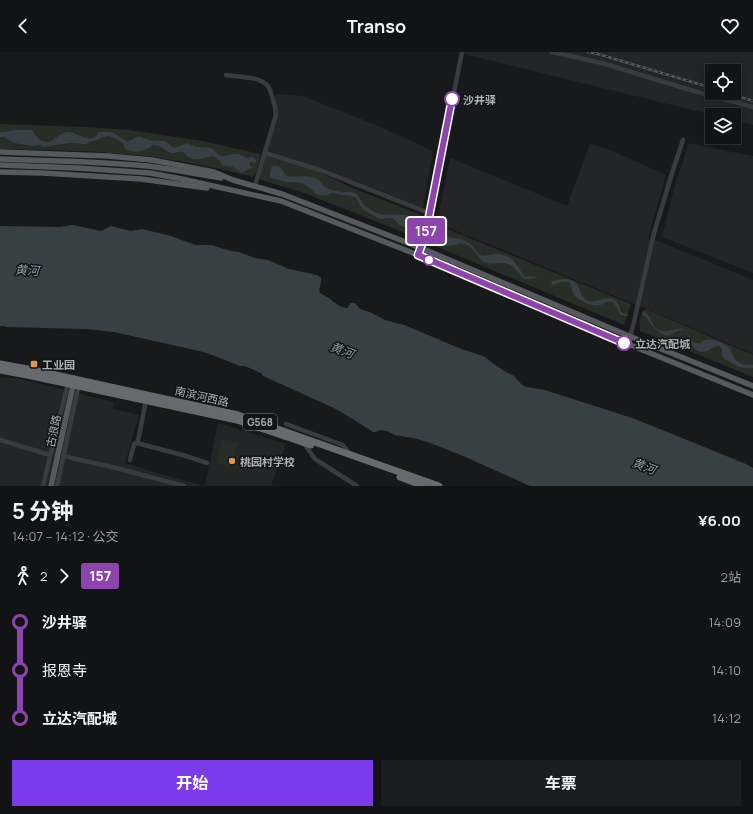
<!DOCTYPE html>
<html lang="zh">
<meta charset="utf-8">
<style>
body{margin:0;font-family:Manrope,"Noto Sans SC",sans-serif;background:#1b1c1d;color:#f1f3f6;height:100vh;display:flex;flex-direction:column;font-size:15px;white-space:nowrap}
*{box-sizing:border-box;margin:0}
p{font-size:13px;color:#9c9ea0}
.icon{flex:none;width:22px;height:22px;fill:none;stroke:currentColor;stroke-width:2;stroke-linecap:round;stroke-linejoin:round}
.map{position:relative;height:434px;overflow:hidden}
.panel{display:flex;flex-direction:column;background:#121314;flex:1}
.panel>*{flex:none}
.badge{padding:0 8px;border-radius:3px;font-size:14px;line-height:26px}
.buttons{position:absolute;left:705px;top:12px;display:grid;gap:8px}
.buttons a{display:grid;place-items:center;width:36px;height:36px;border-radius:0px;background:#121314;box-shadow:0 2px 10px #0003,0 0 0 1px #313234;font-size:20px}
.map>.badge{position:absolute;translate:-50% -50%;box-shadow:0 0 0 2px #fff}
.legs{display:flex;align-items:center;gap:6px;height:44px;padding:0 12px;font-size:13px}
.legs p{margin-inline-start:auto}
.headline{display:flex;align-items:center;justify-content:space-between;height:68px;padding:0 12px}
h1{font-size:22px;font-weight:700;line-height:30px}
.cta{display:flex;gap:8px;margin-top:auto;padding:8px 12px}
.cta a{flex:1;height:46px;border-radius:0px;background:#7c3aed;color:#fff;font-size:16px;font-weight:700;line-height:46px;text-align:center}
.cta a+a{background:#1b1c1d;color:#f1f3f6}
ul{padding:0 12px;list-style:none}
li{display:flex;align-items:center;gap:14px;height:48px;font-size:15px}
li i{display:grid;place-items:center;width:6px;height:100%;margin:0 5px;background:currentColor}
li i::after{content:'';width:10px;height:10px;margin:-5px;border:3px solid;border-radius:50%;background:#121314}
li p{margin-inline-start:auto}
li:first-child i{background:linear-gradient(#0000 50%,currentColor 0)}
li:last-child i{background:linear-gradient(currentColor 50%,#0000 0)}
header{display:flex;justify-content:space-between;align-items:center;height:52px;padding:0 12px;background:#121314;font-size:18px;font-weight:700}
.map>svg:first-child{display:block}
.built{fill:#242527;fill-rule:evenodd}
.green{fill:#272e27}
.water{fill:#374145}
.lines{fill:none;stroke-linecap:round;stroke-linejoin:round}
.minor{stroke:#3a3b3e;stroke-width:4.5}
.major{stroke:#56595d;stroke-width:5.5}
.highway{stroke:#666a6f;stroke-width:7}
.rail-casing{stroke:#55585b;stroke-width:2.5}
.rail{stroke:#131415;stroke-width:1;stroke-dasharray:3;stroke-linecap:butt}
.line-1-casing{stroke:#fff;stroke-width:9}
.line-1{stroke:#8e44ad;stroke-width:6}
.stop-1-dot{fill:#fff;stroke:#8e44ad;stroke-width:2}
.poi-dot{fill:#dc944f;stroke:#131415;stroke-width:1.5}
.labels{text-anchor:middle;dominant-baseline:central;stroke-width:3;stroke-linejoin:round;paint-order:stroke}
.shield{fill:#131415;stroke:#7e8387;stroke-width:1}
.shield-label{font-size:10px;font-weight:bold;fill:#acb2b8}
.stop-label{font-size:11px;font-weight:bold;fill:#acb2b8;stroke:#131415;text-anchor:start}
.poi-label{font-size:11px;font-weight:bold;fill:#acb2b8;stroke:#131415;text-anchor:start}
.street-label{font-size:11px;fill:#acb2b8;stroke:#131415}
.water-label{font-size:12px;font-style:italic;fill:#88a3ae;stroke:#131415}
</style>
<header><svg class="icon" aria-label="back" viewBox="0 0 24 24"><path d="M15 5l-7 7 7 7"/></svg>Transo<svg class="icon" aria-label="heart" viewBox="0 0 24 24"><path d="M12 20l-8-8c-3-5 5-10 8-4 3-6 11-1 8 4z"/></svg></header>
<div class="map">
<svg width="753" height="434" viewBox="0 0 753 434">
<rect width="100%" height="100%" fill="#18191a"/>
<g class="built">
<path d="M456,0H753V73L734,68V63H713ZM712,19H734V41H712Z"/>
<polygon points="278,42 303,44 376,73 433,99 422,161 320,120 265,104 278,62 273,46"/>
<polygon points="689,91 753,104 753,221 662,185 674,136"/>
<polygon points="590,92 608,97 666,123 648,187 661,190 753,228 753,302 645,256 634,252 437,171 450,106 567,154"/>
<polygon points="0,326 16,326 114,350 113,357 139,363 125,411 181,428 205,434 218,371 286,392 271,434 0,434"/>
</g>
<g class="green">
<path d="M0,72L85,75L129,78L202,89L261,102L256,120L253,125C207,113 160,104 112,101C75,98 37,98 0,97Z"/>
<polygon points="265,104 320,120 350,135 421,163 417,182 415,185 307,142 258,127"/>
<polygon points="438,173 631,252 624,273 437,195"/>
<path d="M646,257L753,303V325L640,279C639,271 639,262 646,257Z"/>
<polygon points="223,387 238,391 231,415 216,411"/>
</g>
<g class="water">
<path d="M14,78H32C39,87 38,90 50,90C55,87 60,81 67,80C76,79 87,91 95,85C97,84 98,81 99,80C114,79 115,82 127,90L137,85H141L152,89H165L168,91L174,96L187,91L196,95L211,96L221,104L234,102H238L247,106L252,105L255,106L256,110L255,111L251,110L249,111V113L254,116C249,116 247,118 242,121L233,115L222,113L220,109L214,104C206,105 198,109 190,106C187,105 186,102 183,100C179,98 175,102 171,101C165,100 163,93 154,93C150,93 153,94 149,96C139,100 135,101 125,97L123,91L117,87L109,84L103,85L97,88L89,90L87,92H83L75,91H69L43,95L39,93L33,94L14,91L4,85H0V80H4Z"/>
<path d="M272,114H277L280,115L285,122L287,124C297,126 308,122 317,127C323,130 322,136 331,138C334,138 337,139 340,140C345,141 350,139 355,141C360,144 360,149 364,153C367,156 373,159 377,161C390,166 404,158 415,168V171L413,174H410L403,175L399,173L396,169L392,166L381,167L378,166L364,158L361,155L358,149L356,146L351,144L342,143L333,141L327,143H320L316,142L311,137L302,131L294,130H285L272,126L270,124V121Z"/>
<path d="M73,173L101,179L111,174L131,179L142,177L171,184L195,193H211L231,199L239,200L255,206L268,208L289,217L317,223L321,226C322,232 318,235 320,241C323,243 326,244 329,246C335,251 339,255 347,256L351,251H355L360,257L372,261L385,268L404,273L459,296L483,304L504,319L514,324L522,333L527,335L545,338L635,367L746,412L753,416V434H530L461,403L430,391L418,387L395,383L387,379L381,378L375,380H373L351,366L334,356L263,324L261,321L245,314H240L207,301L199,299L114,280L86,277L6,275L5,274H0V174L60,175Z"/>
<path d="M439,185C451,185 463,186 472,193C475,196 476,201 480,203C482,205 486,203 489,203C507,199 515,208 523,223C527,226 532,223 537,225V226L525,227C519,223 516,215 509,212C501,209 492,214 484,210C476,205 473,193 464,192C460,191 458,192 455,193C449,194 444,194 439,193L437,189Z"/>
<path d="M565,227C585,229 575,244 589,249C598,252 608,241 616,249C622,255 617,262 628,262L627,264L621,263C618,259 616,252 612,250C608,248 604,252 600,253C593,255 579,249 574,243C572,240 572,235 570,231C563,228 560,231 553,233L551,231L552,229Z"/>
<path d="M643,259C652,263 651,276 661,279C668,281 675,276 682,277C690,279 689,290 697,291C701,292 702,289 705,288C712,286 723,290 728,295C732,298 732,302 734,306C738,312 746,314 753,313V316H746L739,315L725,307L722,303V297L719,294C712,293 710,300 702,300C689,298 691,283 685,279C677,275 672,286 664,283C654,279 650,268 642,262Z"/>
</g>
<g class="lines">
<g class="minor">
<polyline points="552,0 602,11 687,37 753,55"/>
<path d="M226,23C237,25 260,24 268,34C270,37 272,44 273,48C275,55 277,60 275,66L256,130"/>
<polyline points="265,101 320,118 429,161"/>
<polyline points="418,203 422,191 427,175 462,0"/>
<polyline points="628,292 634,270 654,181 673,118 683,88"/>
<polyline points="146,348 139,384 137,391 186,404 207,411"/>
<polyline points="286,372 343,393 349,401"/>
<polyline points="0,388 50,403"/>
<polyline points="303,390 315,407 357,434"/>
<polyline points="63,404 116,416 184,434"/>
<polyline points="130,408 134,392 137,391"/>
<polyline points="43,434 68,331"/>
<polyline points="57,434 79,332"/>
</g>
<g class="major">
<polyline points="0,100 108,104 152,108 214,120 233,128 282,142 421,196 629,284 753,334"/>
<path d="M0,107C49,109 99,109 148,114C172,117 196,122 221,126"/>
<polyline points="0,113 77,116 150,121 182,127 281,149 418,203 628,292 753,343"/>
<polyline points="0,120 43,121 141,127 207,136"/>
<polyline points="51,434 74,329"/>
</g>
<g class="highway">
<polyline points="0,312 33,318 238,363 439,434"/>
<polyline points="0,318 32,324 237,368 311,393"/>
<polyline points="400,425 424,434"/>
</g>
<g class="rail-casing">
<g id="rail">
<polyline points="588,0 598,2 712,36"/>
<polyline points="728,41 753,49"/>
</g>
</g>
<use href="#rail" class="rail"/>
</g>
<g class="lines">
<g class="line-1-casing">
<polyline id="line-1" points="452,47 427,175 422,192 418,203 624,291"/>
</g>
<use href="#line-1" class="line-1"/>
</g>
<g class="stop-1-dot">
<circle cx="452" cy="47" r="7"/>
<circle cx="429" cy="208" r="5"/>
<circle cx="624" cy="291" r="7"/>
</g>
<g class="poi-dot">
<rect x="30" y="308" width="8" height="8" rx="2"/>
<circle cx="232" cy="409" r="4"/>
</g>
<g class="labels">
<rect class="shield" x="243" y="362" width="34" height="16" rx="3"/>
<g class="shield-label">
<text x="260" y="370">G568</text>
</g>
<g class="stop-label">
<text x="463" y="47">沙井驿</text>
<text x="635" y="291">立达汽配城</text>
</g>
<g class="poi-label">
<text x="42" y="312">工业园</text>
<text x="240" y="409">桃园村学校</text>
</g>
<g class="street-label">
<text transform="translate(202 344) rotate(13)">南滨河西路</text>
<text transform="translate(53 379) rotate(-78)">古浪路</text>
</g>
<g class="water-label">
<text transform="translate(27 218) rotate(4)">黄河</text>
<text transform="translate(342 298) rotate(21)">黄河</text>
<text transform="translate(644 414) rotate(21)">黄河</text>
</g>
</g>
</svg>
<div class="buttons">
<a><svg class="icon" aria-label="locate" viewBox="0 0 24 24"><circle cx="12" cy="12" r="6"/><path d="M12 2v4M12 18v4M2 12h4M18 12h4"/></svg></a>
<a><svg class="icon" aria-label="layers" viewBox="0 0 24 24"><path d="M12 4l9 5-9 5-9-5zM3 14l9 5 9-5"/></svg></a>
</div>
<b class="badge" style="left:426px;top:179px;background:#8e44ad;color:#fff">157</b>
</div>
<section class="panel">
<div class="headline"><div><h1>5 分钟</h1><p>14:07 – 14:12 · 公交</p></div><b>¥6.00</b></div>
<div class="legs"><svg class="icon" aria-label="walk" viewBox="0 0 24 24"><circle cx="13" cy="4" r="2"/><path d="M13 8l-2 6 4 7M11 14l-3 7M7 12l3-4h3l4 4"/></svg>2<svg class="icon" aria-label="forward" viewBox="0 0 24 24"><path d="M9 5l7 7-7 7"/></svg><b class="badge" style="background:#8e44ad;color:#fff">157</b><p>2站</p></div>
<ul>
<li><i style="color:#8e44ad"></i><b>沙井驿</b><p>14:09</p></li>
<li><i style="color:#8e44ad"></i><span>报恩寺</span><p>14:10</p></li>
<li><i style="color:#8e44ad"></i><b>立达汽配城</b><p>14:12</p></li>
</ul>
<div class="cta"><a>开始</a><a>车票</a></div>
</section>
